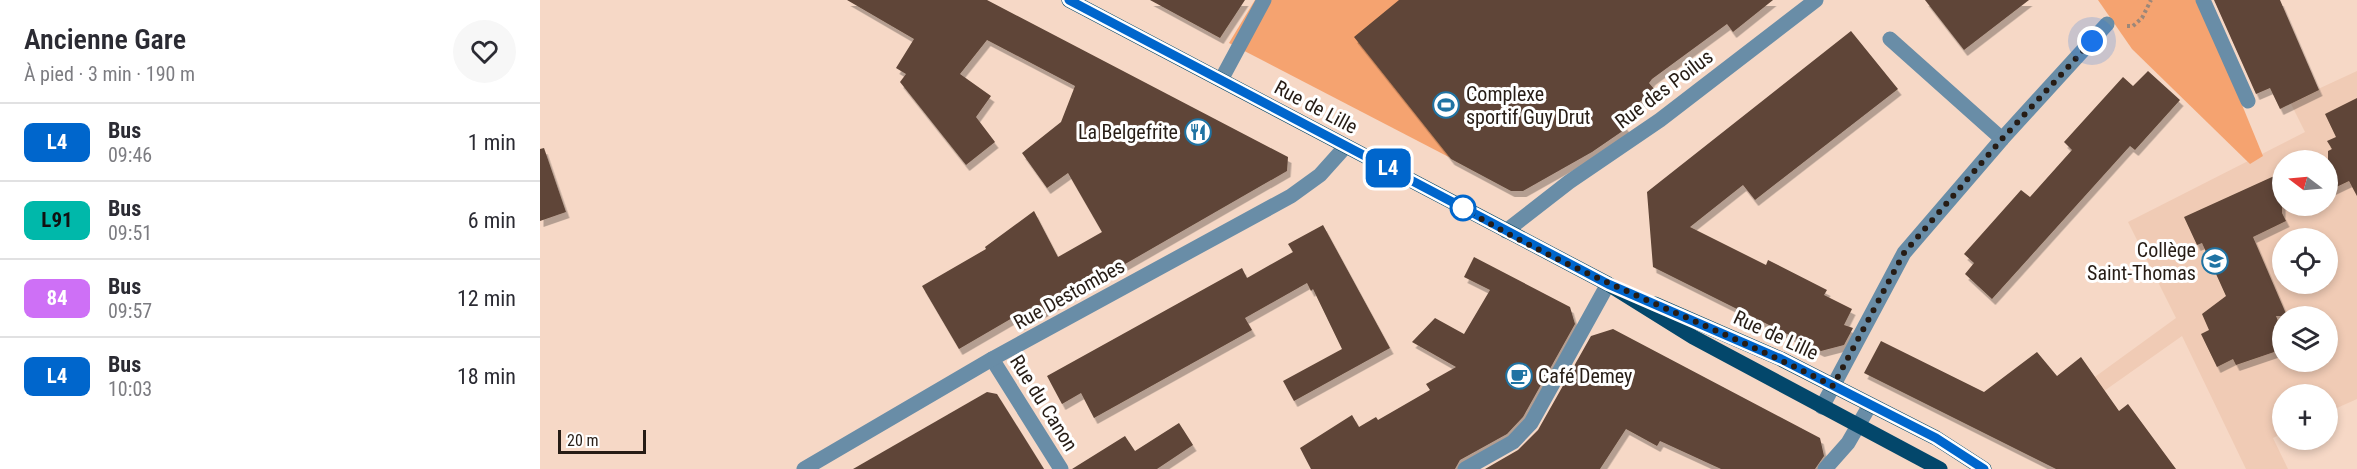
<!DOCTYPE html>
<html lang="fr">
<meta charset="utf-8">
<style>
body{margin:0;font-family:"Roboto Condensed",sans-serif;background:#f7f7f7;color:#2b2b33;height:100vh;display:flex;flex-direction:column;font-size:22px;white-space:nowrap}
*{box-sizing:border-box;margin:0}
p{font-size:20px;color:#7c7c81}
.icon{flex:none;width:33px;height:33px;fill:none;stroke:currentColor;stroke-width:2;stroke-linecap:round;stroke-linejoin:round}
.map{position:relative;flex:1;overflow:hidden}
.panel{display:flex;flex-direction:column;background:#fff;width:540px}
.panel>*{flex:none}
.badge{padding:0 12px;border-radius:9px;font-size:21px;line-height:39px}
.needle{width:39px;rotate:286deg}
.tools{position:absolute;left:1732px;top:150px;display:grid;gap:12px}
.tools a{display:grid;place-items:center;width:66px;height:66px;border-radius:50%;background:#fff;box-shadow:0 3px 9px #0003;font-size:30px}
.scale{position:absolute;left:18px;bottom:15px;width:88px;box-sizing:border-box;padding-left:6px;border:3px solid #261c15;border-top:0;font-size:16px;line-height:21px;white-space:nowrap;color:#261c15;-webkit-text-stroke:4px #fff;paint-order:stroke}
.you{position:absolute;width:30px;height:30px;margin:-15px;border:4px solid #fff;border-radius:50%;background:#1a73e8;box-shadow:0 0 0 9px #1a73e833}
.map>.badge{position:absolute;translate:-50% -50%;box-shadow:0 0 0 3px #fff}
.round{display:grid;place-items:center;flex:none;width:63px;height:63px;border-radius:32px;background:#f7f7f7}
.summary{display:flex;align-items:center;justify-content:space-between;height:102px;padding:0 24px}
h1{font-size:28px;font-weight:600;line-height:45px}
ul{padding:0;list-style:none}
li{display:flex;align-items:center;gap:18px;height:78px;padding:0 24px;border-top:2px solid #e1e1e2}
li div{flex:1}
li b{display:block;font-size:22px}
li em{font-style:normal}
li .badge{min-width:66px;font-weight:700;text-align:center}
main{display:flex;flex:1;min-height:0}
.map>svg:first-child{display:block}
.built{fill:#f0cbb5;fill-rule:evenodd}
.green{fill:#f5a370}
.building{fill:#5e4537;filter:url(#shadow)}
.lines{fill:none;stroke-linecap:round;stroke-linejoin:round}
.path{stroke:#9c8779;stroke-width:4;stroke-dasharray:3 3;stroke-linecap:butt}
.minor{stroke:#698da7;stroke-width:15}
.major{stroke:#03476b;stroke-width:15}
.line-casing{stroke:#fff;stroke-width:14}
.line{stroke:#06c;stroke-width:9}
.walk{stroke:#261c15;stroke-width:6;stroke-dasharray:0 10.8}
.stop-dot{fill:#fff;stroke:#06c;stroke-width:3}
.labels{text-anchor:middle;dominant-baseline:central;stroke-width:6;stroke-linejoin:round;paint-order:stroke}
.street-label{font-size:20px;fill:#261c15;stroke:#fff}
.poi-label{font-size:20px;fill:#261c15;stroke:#fff;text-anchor:start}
</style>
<main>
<section class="panel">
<div class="summary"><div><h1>Ancienne Gare</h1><p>À pied · 3 min · 190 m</p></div><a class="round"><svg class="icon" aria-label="heart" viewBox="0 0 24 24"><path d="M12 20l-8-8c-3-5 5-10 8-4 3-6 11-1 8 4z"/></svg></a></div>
<ul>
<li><span class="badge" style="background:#06c;color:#fff">L4</span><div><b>Bus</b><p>09:46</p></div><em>1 min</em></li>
<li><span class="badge" style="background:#00b8aa;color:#111">L91</span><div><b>Bus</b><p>09:51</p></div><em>6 min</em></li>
<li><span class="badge" style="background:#ce70f6;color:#fff">84</span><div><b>Bus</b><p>09:57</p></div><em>12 min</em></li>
<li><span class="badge" style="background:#06c;color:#fff">L4</span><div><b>Bus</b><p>10:03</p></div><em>18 min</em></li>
</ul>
</section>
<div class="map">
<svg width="1817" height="469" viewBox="0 0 1817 469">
<defs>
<filter id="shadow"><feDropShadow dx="3.5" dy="6" stdDeviation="0" flood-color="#0004"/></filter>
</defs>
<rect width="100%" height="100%" fill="#f6d8c6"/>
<path class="built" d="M1817,71V399L1788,412V394H1743V433L1733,438L1748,469H1706L1642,336L1540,408L1490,456L1474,448L1530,395L1636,318L1588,222L1765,132L1750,102ZM1743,160H1788V206H1743ZM1743,238H1788V284H1743ZM1743,316H1788V362H1743Z"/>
<g class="green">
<polygon points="715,0 1132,0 928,167 689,43"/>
<polygon points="1558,0 1659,0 1723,156 1710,164 1592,49"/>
</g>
<g class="building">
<polygon points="307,0 447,0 748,157 747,171 479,325 474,317 419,349 382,286 446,249 445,247 494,211 518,257 562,232 528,173 507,188 482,153 521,122 535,86 447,40 420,74 451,96 436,117 455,142 426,165 360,82 366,74 356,68 374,39"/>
<polygon points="610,0 705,0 680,38"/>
<polygon points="859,0 1233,0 1193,32 1187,24 1112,79 1109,83 1115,90 1079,118 1087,128 1052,152 983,191 971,191 911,159 814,37"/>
<polygon points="1385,0 1489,0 1424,50"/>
<polygon points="1674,0 1740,0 1779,90 1740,109 1730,88 1716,94"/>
<polygon points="1311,31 1358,89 1215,200 1203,185 1150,227 1226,265 1228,260 1287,290 1284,295 1312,309 1304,325 1313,328 1304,345 1281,351 1113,267 1107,192"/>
<polygon points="1608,71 1640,100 1595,150 1590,146 1452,299 1425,274 1434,263 1424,254 1481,190 1490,197 1532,150 1524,142 1583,77 1593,86"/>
<polygon points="1817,98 1817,196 1809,181 1788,191 1788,151 1792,149 1787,141 1796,137 1785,114"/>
<polygon points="4,148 26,212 0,221 0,149"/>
<polygon points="1743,172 1742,213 1746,221 1713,237 1747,316 1736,316 1743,333 1743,349 1696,365 1693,359 1677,367 1661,334 1669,330 1662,314 1686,296 1662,243 1657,245 1644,217"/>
<polygon points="783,225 850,348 754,401 743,381 802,349 773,289 771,291 767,283 705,318 712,330 554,418 541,393 522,404 507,376 702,268 707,278 753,252 748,244"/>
<polygon points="934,257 1030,307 1035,324 983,417 967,434 920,460 915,469 771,469 760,448 812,415 819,427 836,417 838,420 890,390 886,384 916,367 872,342 895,318 924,334 950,290 924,277"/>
<polygon points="1073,329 1280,438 1284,456 1275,469 1181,469 1120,441 1117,446 1086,429 1060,469 945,469 978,450 998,430 1051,336"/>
<polygon points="1341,341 1444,392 1497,352 1517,376 1541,357 1579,411 1588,404 1636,469 1516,469 1324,373"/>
<polygon points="447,392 457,394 504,469 313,469"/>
<polygon points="639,423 653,445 617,469 532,469 585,436 595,451"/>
</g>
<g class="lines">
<polyline class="path" points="1587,26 1593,26 1602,18 1611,0"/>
<g class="minor">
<polyline points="1663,0 1708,101"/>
<polyline points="1350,39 1462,139"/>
<polyline points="681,80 724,0"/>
<polyline points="966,231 1029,182 1120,120 1276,0"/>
<polyline points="452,359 521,469"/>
<polyline points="1282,407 1364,253 1462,139 1567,24"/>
<polyline points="264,469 452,359 751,196 780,175 806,146"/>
<polyline points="925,469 973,442 991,423 1068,284"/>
<polyline points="1285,469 1308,443 1330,405"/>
</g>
<g class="major">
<polyline points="529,0 1068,284 1153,337 1400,469"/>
<polyline points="1115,304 1241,359 1396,438 1444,469"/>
</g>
</g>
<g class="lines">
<g class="line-casing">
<polyline id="line" points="529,0 1068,284 1241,359 1396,438 1444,469"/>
</g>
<use href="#line" class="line"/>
<path class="walk" d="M923,208C1041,279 1171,323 1293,386L1364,253L1462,139L1552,41"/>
</g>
<defs>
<g id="stadium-ring" transform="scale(1.35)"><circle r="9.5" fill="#fff" stroke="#1f73a3" stroke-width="1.5"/><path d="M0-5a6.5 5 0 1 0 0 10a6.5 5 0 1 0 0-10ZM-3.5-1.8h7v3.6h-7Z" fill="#1f73a3"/></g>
<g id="restaurant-ring" transform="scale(1.35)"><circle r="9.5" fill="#fff" stroke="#1f73a3" stroke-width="1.5"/><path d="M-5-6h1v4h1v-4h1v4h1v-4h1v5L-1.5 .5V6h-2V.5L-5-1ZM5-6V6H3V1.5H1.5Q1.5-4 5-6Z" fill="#1f73a3"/></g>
<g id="school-ring" transform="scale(1.35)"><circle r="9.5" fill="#fff" stroke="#1f73a3" stroke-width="1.5"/><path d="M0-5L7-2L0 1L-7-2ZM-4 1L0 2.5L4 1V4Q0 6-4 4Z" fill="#1f73a3"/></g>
<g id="cafe-ring" transform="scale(1.35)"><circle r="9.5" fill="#fff" stroke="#1f73a3" stroke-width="1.5"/><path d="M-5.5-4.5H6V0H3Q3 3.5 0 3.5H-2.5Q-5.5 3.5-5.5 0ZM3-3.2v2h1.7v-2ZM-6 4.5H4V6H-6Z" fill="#1f73a3"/></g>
</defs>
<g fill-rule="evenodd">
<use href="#stadium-ring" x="906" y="105"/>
<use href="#restaurant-ring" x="658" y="132"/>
<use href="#school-ring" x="1675" y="261"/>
<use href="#cafe-ring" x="979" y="376"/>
</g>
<circle class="stop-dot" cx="923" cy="208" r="12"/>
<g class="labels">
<g class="street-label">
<text transform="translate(1124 89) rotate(-37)">Rue des Poilus</text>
<text transform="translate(776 107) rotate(28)">Rue de Lille</text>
<text transform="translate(529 294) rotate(-29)">Rue Destombes</text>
<text transform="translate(1236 335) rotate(25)">Rue de Lille</text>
<text transform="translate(504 403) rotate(58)">Rue du Canon</text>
</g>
<g class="poi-label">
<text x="926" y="94">Complexe<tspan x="926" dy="23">sportif Guy Drut</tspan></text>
<text x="638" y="132" text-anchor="end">La Belgefrite</text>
<text x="1656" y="250" text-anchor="end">Collège<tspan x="1656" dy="23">Saint-Thomas</tspan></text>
<text x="998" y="376">Café Demey</text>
</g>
</g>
</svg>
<div class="tools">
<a><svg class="needle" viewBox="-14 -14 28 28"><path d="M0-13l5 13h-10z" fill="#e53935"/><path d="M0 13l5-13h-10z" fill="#7c7c81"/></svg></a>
<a><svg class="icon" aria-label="locate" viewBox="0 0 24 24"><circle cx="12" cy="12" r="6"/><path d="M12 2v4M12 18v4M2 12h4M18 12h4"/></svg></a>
<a><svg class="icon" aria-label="layers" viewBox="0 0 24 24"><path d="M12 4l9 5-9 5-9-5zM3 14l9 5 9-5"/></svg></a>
<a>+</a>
</div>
<div class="scale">20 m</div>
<div class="you" style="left:1552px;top:41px"></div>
<b class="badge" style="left:848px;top:168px;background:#06c;color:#fff">L4</b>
</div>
</main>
